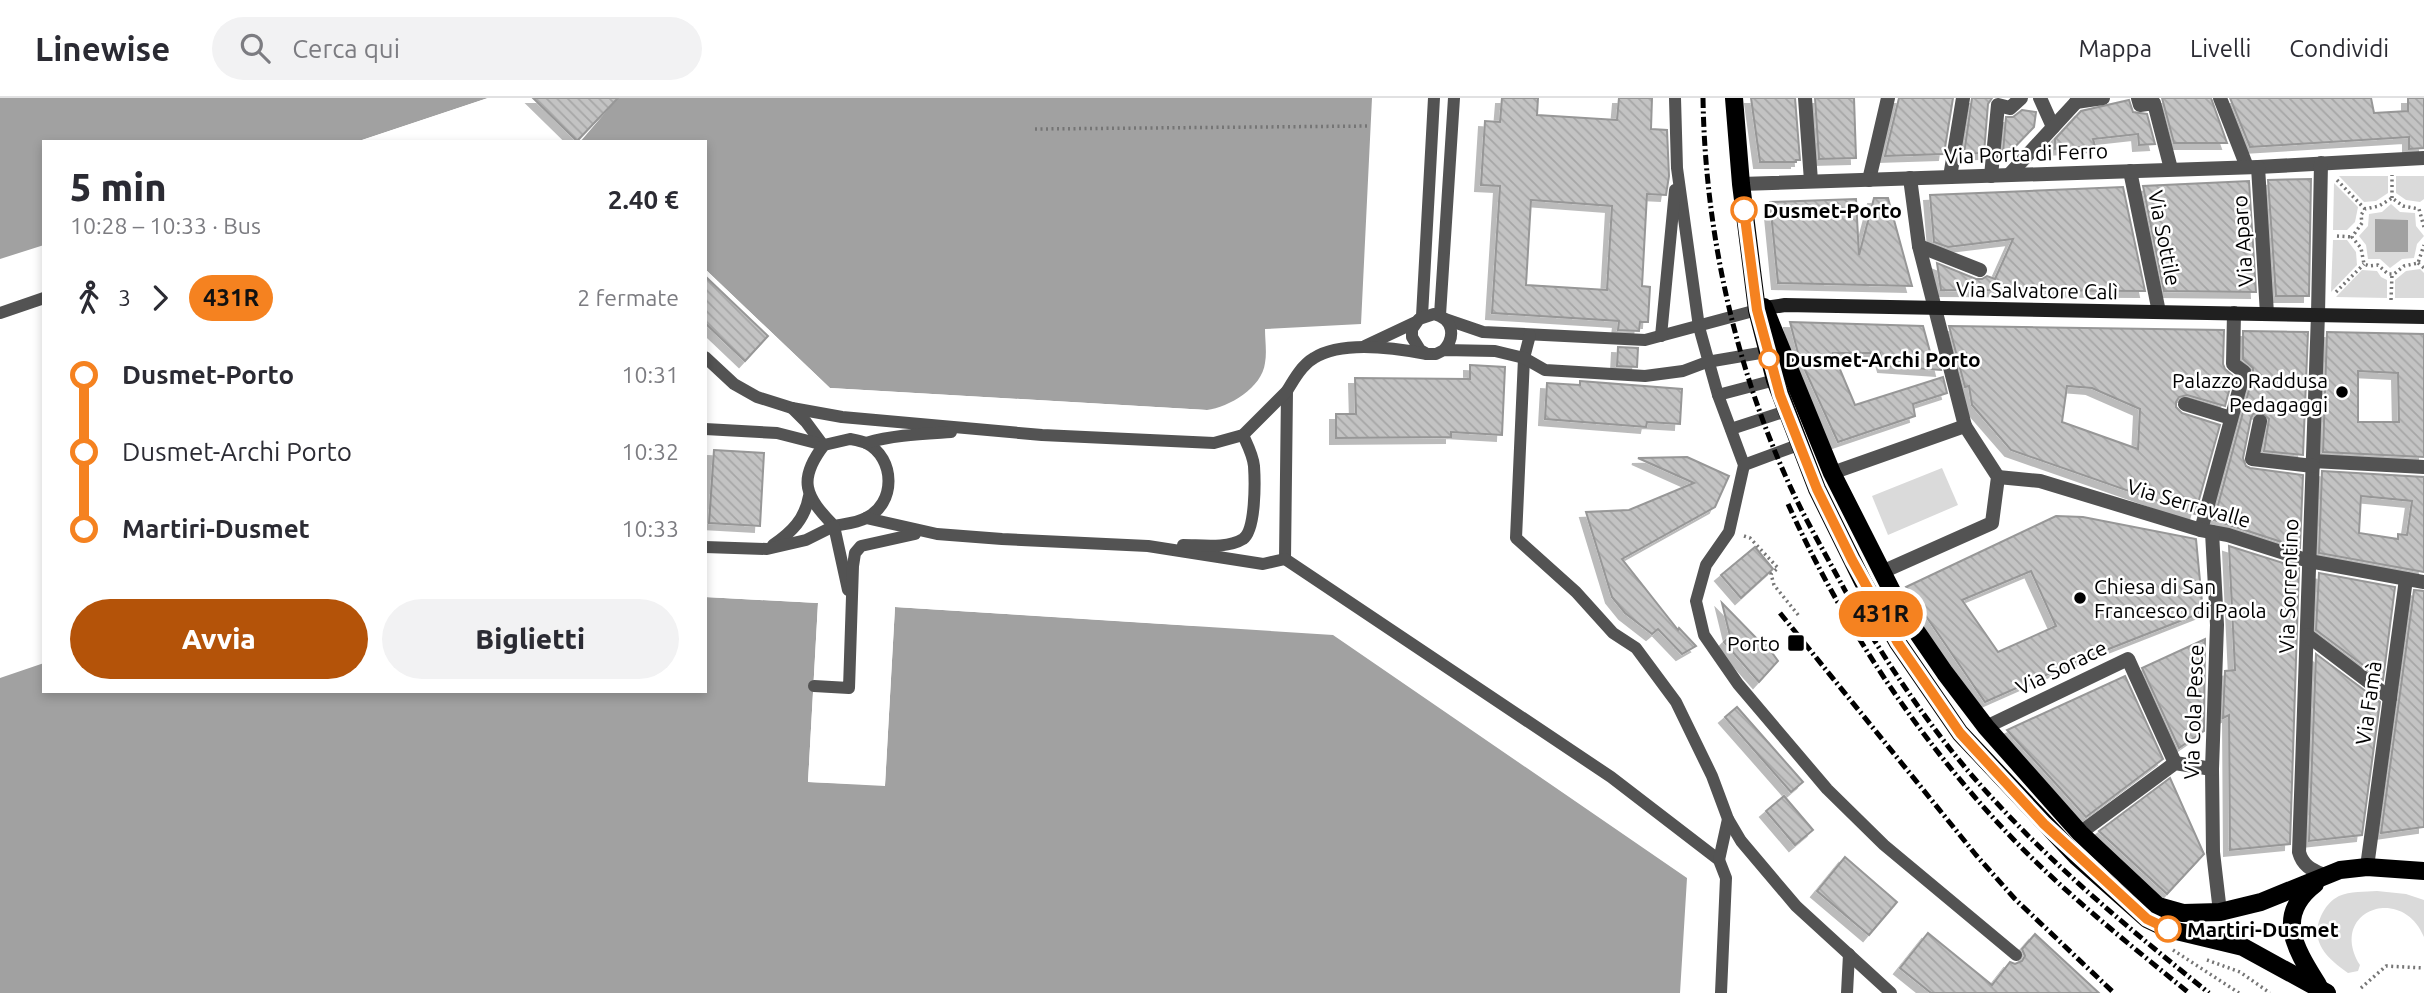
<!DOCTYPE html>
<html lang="it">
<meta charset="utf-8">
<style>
body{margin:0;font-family:Ubuntu,sans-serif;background:#f2f2f3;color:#2b2b33;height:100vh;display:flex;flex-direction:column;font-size:26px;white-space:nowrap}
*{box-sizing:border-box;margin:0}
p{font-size:23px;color:#7c7c81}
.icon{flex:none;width:38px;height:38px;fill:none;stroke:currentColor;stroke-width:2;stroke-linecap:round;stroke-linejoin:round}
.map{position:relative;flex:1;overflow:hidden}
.drawer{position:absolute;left:42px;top:42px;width:665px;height:553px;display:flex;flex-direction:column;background:#fff;border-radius:0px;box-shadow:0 4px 10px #0003}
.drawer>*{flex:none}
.badge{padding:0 14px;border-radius:23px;font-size:24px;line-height:46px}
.map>.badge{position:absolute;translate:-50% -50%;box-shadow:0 0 0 4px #fff}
.legs{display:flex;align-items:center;gap:10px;height:77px;padding:0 28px;font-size:23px}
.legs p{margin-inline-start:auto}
.summary{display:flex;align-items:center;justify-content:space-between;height:119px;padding:0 28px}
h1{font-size:38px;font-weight:800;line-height:52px}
.primary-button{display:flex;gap:14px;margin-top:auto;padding:14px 28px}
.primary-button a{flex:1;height:80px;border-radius:42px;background:#b45309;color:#fff;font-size:28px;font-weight:800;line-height:80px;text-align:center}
.primary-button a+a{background:#f2f2f3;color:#2b2b33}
ul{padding:0 28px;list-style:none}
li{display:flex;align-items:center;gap:24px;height:77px;font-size:26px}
li i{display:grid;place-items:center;width:10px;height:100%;margin:0 9px;background:currentColor}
li i::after{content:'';width:18px;height:18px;margin:-9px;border:5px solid;border-radius:50%;background:#fff}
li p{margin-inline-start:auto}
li:first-child i{background:linear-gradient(#0000 50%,currentColor 0)}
li:last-child i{background:linear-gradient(currentColor 50%,#0000 0)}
header{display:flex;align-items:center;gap:42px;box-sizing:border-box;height:98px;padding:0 35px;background:#fff;border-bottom:2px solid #e1e1e2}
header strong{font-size:33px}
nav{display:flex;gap:38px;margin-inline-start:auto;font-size:24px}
.search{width:490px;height:63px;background:#f2f2f3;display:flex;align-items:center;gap:18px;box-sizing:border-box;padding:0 24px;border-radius:38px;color:#7c7c81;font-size:26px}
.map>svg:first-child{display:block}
.garden{fill:#dadada}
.water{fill:#a1a1a1}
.pier{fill:#fff}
.building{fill:url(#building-back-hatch);stroke:#979797;stroke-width:2;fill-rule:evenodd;filter:url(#shadow)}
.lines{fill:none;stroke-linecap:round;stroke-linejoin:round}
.path{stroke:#757575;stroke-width:3.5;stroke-dasharray:2 3.5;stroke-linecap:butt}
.service{stroke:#535353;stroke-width:12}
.pedestrian{stroke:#535353;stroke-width:14}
.minor{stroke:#535353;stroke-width:14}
.secondary{stroke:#202020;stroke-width:14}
.primary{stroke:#000;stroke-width:18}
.rail{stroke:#000;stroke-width:5;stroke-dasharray:10 3.5 2 3.5;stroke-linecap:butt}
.line-1-casing{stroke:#fff;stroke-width:16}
.line-1{stroke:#f58220;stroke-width:10}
.stop-1-dot{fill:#fff;stroke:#f58220;stroke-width:3.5}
.poi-dot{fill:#000;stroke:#fff;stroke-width:2.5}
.labels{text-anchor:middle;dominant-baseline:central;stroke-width:5;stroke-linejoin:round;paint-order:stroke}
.street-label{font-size:21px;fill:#000;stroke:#fff}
.stop-label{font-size:21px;font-weight:bold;fill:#000;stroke:#fff;text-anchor:start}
.poi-label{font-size:21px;fill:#000;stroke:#fff;text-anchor:end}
</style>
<header>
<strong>Linewise</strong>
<div class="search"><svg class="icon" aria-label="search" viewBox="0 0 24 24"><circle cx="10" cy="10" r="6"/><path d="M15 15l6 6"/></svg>Cerca qui</div>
<nav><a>Mappa</a><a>Livelli</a><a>Condividi</a></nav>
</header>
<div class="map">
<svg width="2424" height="895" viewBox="0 0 2424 895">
<defs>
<pattern id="building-back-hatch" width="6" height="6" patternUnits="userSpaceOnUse" patternTransform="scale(1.75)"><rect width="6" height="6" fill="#c3c3c3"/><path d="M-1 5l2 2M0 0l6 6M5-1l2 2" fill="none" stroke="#a6a6a6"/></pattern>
<filter id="shadow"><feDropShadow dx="-6" dy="6" stdDeviation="0" flood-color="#0004"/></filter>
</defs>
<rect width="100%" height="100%" fill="#fff"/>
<g class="garden">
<polygon points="2339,78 2388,78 2388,95 2376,103 2364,104"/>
<polygon points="2396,78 2424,78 2424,101 2420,104 2406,102 2396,95"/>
<polygon points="2334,85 2358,109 2355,124 2347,132 2333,132"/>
<polygon points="2391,106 2400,114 2415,115 2416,128 2424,138 2417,146 2414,160 2402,161 2390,170 2380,161 2368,161 2366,147 2359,138 2368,128 2369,116 2382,114"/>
<polygon points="2333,142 2347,142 2356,154 2357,167 2331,194"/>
<polygon points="2420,171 2424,175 2424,200 2395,200 2395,182 2406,173"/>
<polygon points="2362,172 2377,173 2381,179 2387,182 2387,200 2336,199"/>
<polygon points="1942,370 1958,407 1888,437 1872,398"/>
<path d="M2377,793L2406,796L2424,802V839C2402,785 2327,813 2360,867L2358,873L2348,875C2328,861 2309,844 2321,818C2325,809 2331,802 2339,798C2350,793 2365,794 2377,793Z"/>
</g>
<g class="water">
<polygon points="0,0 488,0 356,44 44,44 44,147 0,161"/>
<path d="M615,0H1372L1361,226L1265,231C1265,242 1267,254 1265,265C1262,290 1229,309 1207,312L830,290L705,171V44H580L616,2Z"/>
<polygon points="2375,121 2408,122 2408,154 2375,154"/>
<polygon points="705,499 818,505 808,684 885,687 895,509 1333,537 1687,780 1680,895 0,895 0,580 44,565 44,593 705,593"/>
</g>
<g class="pier">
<polygon points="488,0 492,0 490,3 367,44 356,44"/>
<polygon points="705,171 830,290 1207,312 1207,316 829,293 705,176"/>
<polygon points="705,496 821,503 812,681 882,684 891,509 894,506 1198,525 1197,528 895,509 885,688 808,684 818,505 705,499"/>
</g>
<g class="building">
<polygon points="533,0 618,0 577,43"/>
<path d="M1502,0H1538L1537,17L1617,22L1619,0H1652L1651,31L1667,32L1669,78L1666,97L1647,96L1642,188L1650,189L1648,224H1640L1639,233L1618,232L1619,223L1492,215L1500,88L1481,87L1485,23L1500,24ZM1531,102L1612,108L1607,192L1526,187Z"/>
<polygon points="1751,0 1795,0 1800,62 1796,62 1796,64 1760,64"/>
<polygon points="1815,0 1854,0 1856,60 1819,61"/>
<polygon points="1899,0 1953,0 1944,56 1885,58"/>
<polygon points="1972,0 1992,0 1988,6 1984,55 1964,56"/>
<polygon points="2162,0 2211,0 2227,45 2174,45"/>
<polygon points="2230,0 2371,0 2374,15 2408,13 2408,0 2424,0 2424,50 2409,51 2409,39 2250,49"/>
<polygon points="2129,2 2133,14 2147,16 2155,46 2139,47 2138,36 2093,41 2095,48 2055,51 2055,41 2081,13"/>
<polygon points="2022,12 2036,14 2034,29 2009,55 2003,54 2006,19 2013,19"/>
<polygon points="2311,81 2309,198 2276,198 2268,82"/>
<polygon points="2249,83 2256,194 2164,193 2143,88"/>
<polygon points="2123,89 2145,193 1941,192 1937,165 1976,181 1982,181 1987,178 1995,181 2013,141 1948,149 1934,144 1930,97"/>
<polygon points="1874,100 1888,100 1912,188 1778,185 1770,104 1856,101 1859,157"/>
<polygon points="705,178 768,238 745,263 705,225"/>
<polygon points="1790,224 1923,228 1932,261 1938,260 1941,272 1884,268 1880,255 1833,255 1855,307 1943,279 1947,295 1913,306 1915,318 1838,344 1799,259"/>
<path d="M1949,228L2224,232L2223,266L2225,271L2233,278L2225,308L2187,297L2179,299L2176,304V309L2182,315L2220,327L2195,416L2011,352L1972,307L1969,288L1965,289ZM2067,288L2092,290L2140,311L2138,351L2062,324Z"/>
<polygon points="2243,233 2308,234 2303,357 2264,353 2269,321 2261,314 2253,316 2251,320 2243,360 2246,368 2250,370 2303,377 2300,450 2214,422 2253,277 2253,270 2243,261"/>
<path d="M2327,234L2424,236V359L2323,354ZM2358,273L2398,275L2399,324H2358Z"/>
<polygon points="1618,249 1638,250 1637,269 1617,268"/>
<polygon points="1470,267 1505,269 1502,337 1451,334 1451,339 1336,340 1336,316 1356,316 1355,280 1470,281"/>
<polygon points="1580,283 1682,291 1680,326 1647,324 1646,329 1545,321 1547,285 1580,287"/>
<polygon points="714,352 764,355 760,428 709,425"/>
<polygon points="1687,359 1729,378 1715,409 1622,461 1678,532 1679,530 1696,548 1682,556 1658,531 1652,536 1625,515 1612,499 1586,414 1629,412 1694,385 1638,360"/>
<path d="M2322,373L2424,379V474L2319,455ZM2361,398L2412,403L2407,437L2398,436V441L2359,435Z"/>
<path d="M2056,418L2083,419L2196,441L2203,514L2073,565L1985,604L1906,489ZM2031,473L2056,528L1998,554L1962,502Z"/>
<polygon points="2229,448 2299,470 2290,746 2230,752 2229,617 2223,620 2225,573 2235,572"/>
<polygon points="1755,449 1773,471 1741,500 1721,477"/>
<polygon points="2319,475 2395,489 2383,582 2316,532"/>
<polygon points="2414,492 2424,493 2424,729 2381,735"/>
<polygon points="1722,505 1763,547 1765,545 1778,563 1759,584 1724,544 1730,538"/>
<polygon points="2205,541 2204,633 2179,650 2142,570"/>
<polygon points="2316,556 2380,604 2362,737 2309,743"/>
<polygon points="2125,578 2163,661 2086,719 2007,632"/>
<polygon points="1737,609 1803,684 1791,694 1725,619"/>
<polygon points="2170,680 2204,756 2167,796 2099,733"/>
<polygon points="1784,698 1813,732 1795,747 1766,713"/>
<polygon points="1845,759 1897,804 1869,837 1817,793"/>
<polygon points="1928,835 1992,887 2010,864 2015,866 2022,863 2025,858 2022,851 2035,836 2099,895 1931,895 1900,870"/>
</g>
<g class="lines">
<g class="path">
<polyline points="1035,31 1370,28"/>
<polyline points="2337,82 2365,111"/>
<polyline points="2392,100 2392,77"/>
<polyline points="2424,129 2419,111 2403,108 2392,100 2379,108 2365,111 2361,117 2362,125 2352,139 2361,150 2364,166 2369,168 2378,167 2388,176 2394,176 2404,168 2418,165 2424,147"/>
<polyline points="2337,138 2352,139"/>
<polyline points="2418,165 2424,170"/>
<polyline points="2336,194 2364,166"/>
<polyline points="2391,202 2392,176"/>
<polyline points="1744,438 1750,440 1778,470 1771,476 1774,487 1799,518"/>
<polyline points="2173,852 2239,895"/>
<polyline points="2207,862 2240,874 2270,895"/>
<polyline points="2361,890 2386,868 2424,870"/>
</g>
<g class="service">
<polyline points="1675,0 1677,70 1699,229 1718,297 1744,367 1729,434 1706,467 1696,503 1704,537 1738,586 1827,691 1884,747 2016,857"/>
<polyline points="0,215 44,200"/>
<polyline points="1440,217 1454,0"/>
<polyline points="1422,218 1434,0"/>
<polyline points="1445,221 1483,234 1645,242 1757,212"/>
<polyline points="1530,237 1524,260 1516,440 1576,494 1613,535 1636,550 1676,604 1712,678 1728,721 1741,743 1796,808 1891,895"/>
<polyline points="1661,238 1675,92"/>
<polyline points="1365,248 1416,224"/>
<path d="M1444,252C1456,238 1453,221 1434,216L1419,221L1412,231V239L1420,252L1427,256H1436L1444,252L1495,253L1524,260L1545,272L1645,278L1683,273L1707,264L1766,254"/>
<path d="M1427,256C1396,250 1342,242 1314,260C1302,267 1294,281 1287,293L1285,461L1611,679L1719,762L1726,780L1721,895"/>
<polyline points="705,259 734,286 757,299 792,310 842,319 1042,337 1214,345 1243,337 1287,293"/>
<polyline points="1718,297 1775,282"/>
<polyline points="792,310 806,324 823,347"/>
<polyline points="705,331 777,335 824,347"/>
<polyline points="1731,331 1786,313"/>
<path d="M850,341C855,342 861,343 866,345C896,360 896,406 866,420C857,425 844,426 834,428C805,398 797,382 824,347Z"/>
<path d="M866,345C894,337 922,336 951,334"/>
<polyline points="1744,367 1798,347"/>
<polyline points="866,420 937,436 1002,441 1148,448 1263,466 1285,461"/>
<path d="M773,447C792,434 805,421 809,398"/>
<path d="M1183,447C1201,447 1227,451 1243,441C1256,432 1255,383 1254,368C1253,357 1247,346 1243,337"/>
<polyline points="705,449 767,451 806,442 834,428 848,492"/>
<polyline points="814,588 849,590 853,468 855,455 861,448 915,436"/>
<polyline points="1719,762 1728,721"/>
<polyline points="1847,895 1849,856"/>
</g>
<g class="pedestrian">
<polyline points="2040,0 2053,29"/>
<polyline points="2138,0 2140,7 2154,5 2171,71"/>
<polyline points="2076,4 2103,0"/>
<polyline points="2258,69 2424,60"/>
<polyline points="2130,73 2159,214"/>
<polyline points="1991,78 1998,7 2010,10 2021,0"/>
<polyline points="1950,79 1963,0"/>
<polyline points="1919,148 1980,172"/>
<polyline points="2318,216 2321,65"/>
<polyline points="2185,306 2231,320"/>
<polyline points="2313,363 2424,369"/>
<polyline points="2201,432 2244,274 2233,266 2234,215"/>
<polyline points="1986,629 2128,561 2175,665"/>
</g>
<g class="minor">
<polyline points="1805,0 1811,83"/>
<polyline points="2220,0 2247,69"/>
<polyline points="2009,77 2080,0"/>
<polyline points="1910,80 1919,148 1965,328"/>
<polyline points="1869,82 1888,0"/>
<polyline points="1741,86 2258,69 2267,216"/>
<path d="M2318,216L2299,754C2303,769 2313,772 2326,778"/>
<polyline points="2260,323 2252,361 2313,368"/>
<polyline points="1832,375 1965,328 1998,379 1992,425 1882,474"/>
<polyline points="1998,379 2040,383 2201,432 2228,437 2309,463 2424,484"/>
<polyline points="2212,434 2217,527 2212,671 2213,754 2220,814"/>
<polyline points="2307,537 2390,600"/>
<polyline points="2080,735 2175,665 2212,671"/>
<polyline points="2367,769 2406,481"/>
</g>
<polyline class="secondary" points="1765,210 1785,207 2424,219"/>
<g class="primary">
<polyline points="1734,0 1741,86 1757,212 1775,282 1817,391 1863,484 1898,545 1960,635 2077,759 2147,821 2168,831 2243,849 2327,895"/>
<polyline points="1764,209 1832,375 1901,511 1945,575 1986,629 2080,735 2158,808 2183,815 2220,814 2261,804 2340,772 2367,769 2424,773"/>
<path d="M2315,786C2273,818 2297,853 2318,887"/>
</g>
<g class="rail">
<path d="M1703,0C1705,141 1739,287 1802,413C1817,442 1833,470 1848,498C1890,571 1937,641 1994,702C2059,773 2133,834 2209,895"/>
<path d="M1788,406C1843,528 1920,644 2013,741C2067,797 2129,846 2189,895"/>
<polyline points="1780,515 1976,757 2015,801 2114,895"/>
</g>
</g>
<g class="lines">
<g class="line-1-casing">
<polyline id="line-1" points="1744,112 1757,212 1780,297 1817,391 1852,462 1898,545 1960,635 2044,726 2147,821 2168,831"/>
</g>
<use href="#line-1" class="line-1"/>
</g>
<g class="stop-1-dot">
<circle cx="1744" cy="112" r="12"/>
<circle cx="1769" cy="261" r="9"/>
<circle cx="2168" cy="831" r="12"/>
</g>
<g class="poi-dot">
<circle cx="2342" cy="294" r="7"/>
<circle cx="2080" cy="500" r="7"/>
<rect x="1787" y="536" width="18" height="18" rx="3.5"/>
</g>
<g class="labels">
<g class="street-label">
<text transform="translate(2026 55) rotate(-2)">Via Porta di Ferro</text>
<text transform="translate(2165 140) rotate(79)">Via Sottile</text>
<text transform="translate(2242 143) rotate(-94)">Via Aparo</text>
<text transform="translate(2037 192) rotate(1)">Via Salvatore Calì</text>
<text transform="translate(2189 405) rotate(16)">Via Serravalle</text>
<text transform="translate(2288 488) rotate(-88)">Via Sorrentino</text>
<text transform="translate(2061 569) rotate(-26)">Via Sorace</text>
<text transform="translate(2368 605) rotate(-82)">Via Famà</text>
<text transform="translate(2193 614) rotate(-88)">Via Cola Pesce</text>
</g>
<g class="stop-label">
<text x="1763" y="112">Dusmet-Porto</text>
<text x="1785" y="261">Dusmet-Archi Porto</text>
<text x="2187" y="831">Martiri-Dusmet</text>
</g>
<g class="poi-label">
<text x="2328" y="282">Palazzo Raddusa<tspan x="2328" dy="24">Pedagaggi</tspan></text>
<text x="2094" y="488" text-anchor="start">Chiesa di San<tspan x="2094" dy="24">Francesco di Paola</tspan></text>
<text x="1780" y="545">Porto</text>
</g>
</g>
</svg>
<b class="badge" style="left:1881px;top:516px;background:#f58220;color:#111">431R</b>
<section class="drawer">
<div class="summary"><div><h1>5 min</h1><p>10:28 – 10:33 · Bus</p></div><b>2.40 €</b></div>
<div class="legs"><svg class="icon" aria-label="walk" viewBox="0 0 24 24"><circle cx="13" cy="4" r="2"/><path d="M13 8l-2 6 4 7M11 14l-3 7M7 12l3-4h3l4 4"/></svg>3<svg class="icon" aria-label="forward" viewBox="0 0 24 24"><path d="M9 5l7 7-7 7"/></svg><b class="badge" style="background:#f58220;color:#111">431R</b><p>2 fermate</p></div>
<ul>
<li><i style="color:#f58220"></i><b>Dusmet-Porto</b><p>10:31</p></li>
<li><i style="color:#f58220"></i><span>Dusmet-Archi Porto</span><p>10:32</p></li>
<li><i style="color:#f58220"></i><b>Martiri-Dusmet</b><p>10:33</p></li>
</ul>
<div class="primary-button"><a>Avvia</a><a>Biglietti</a></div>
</section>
</div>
